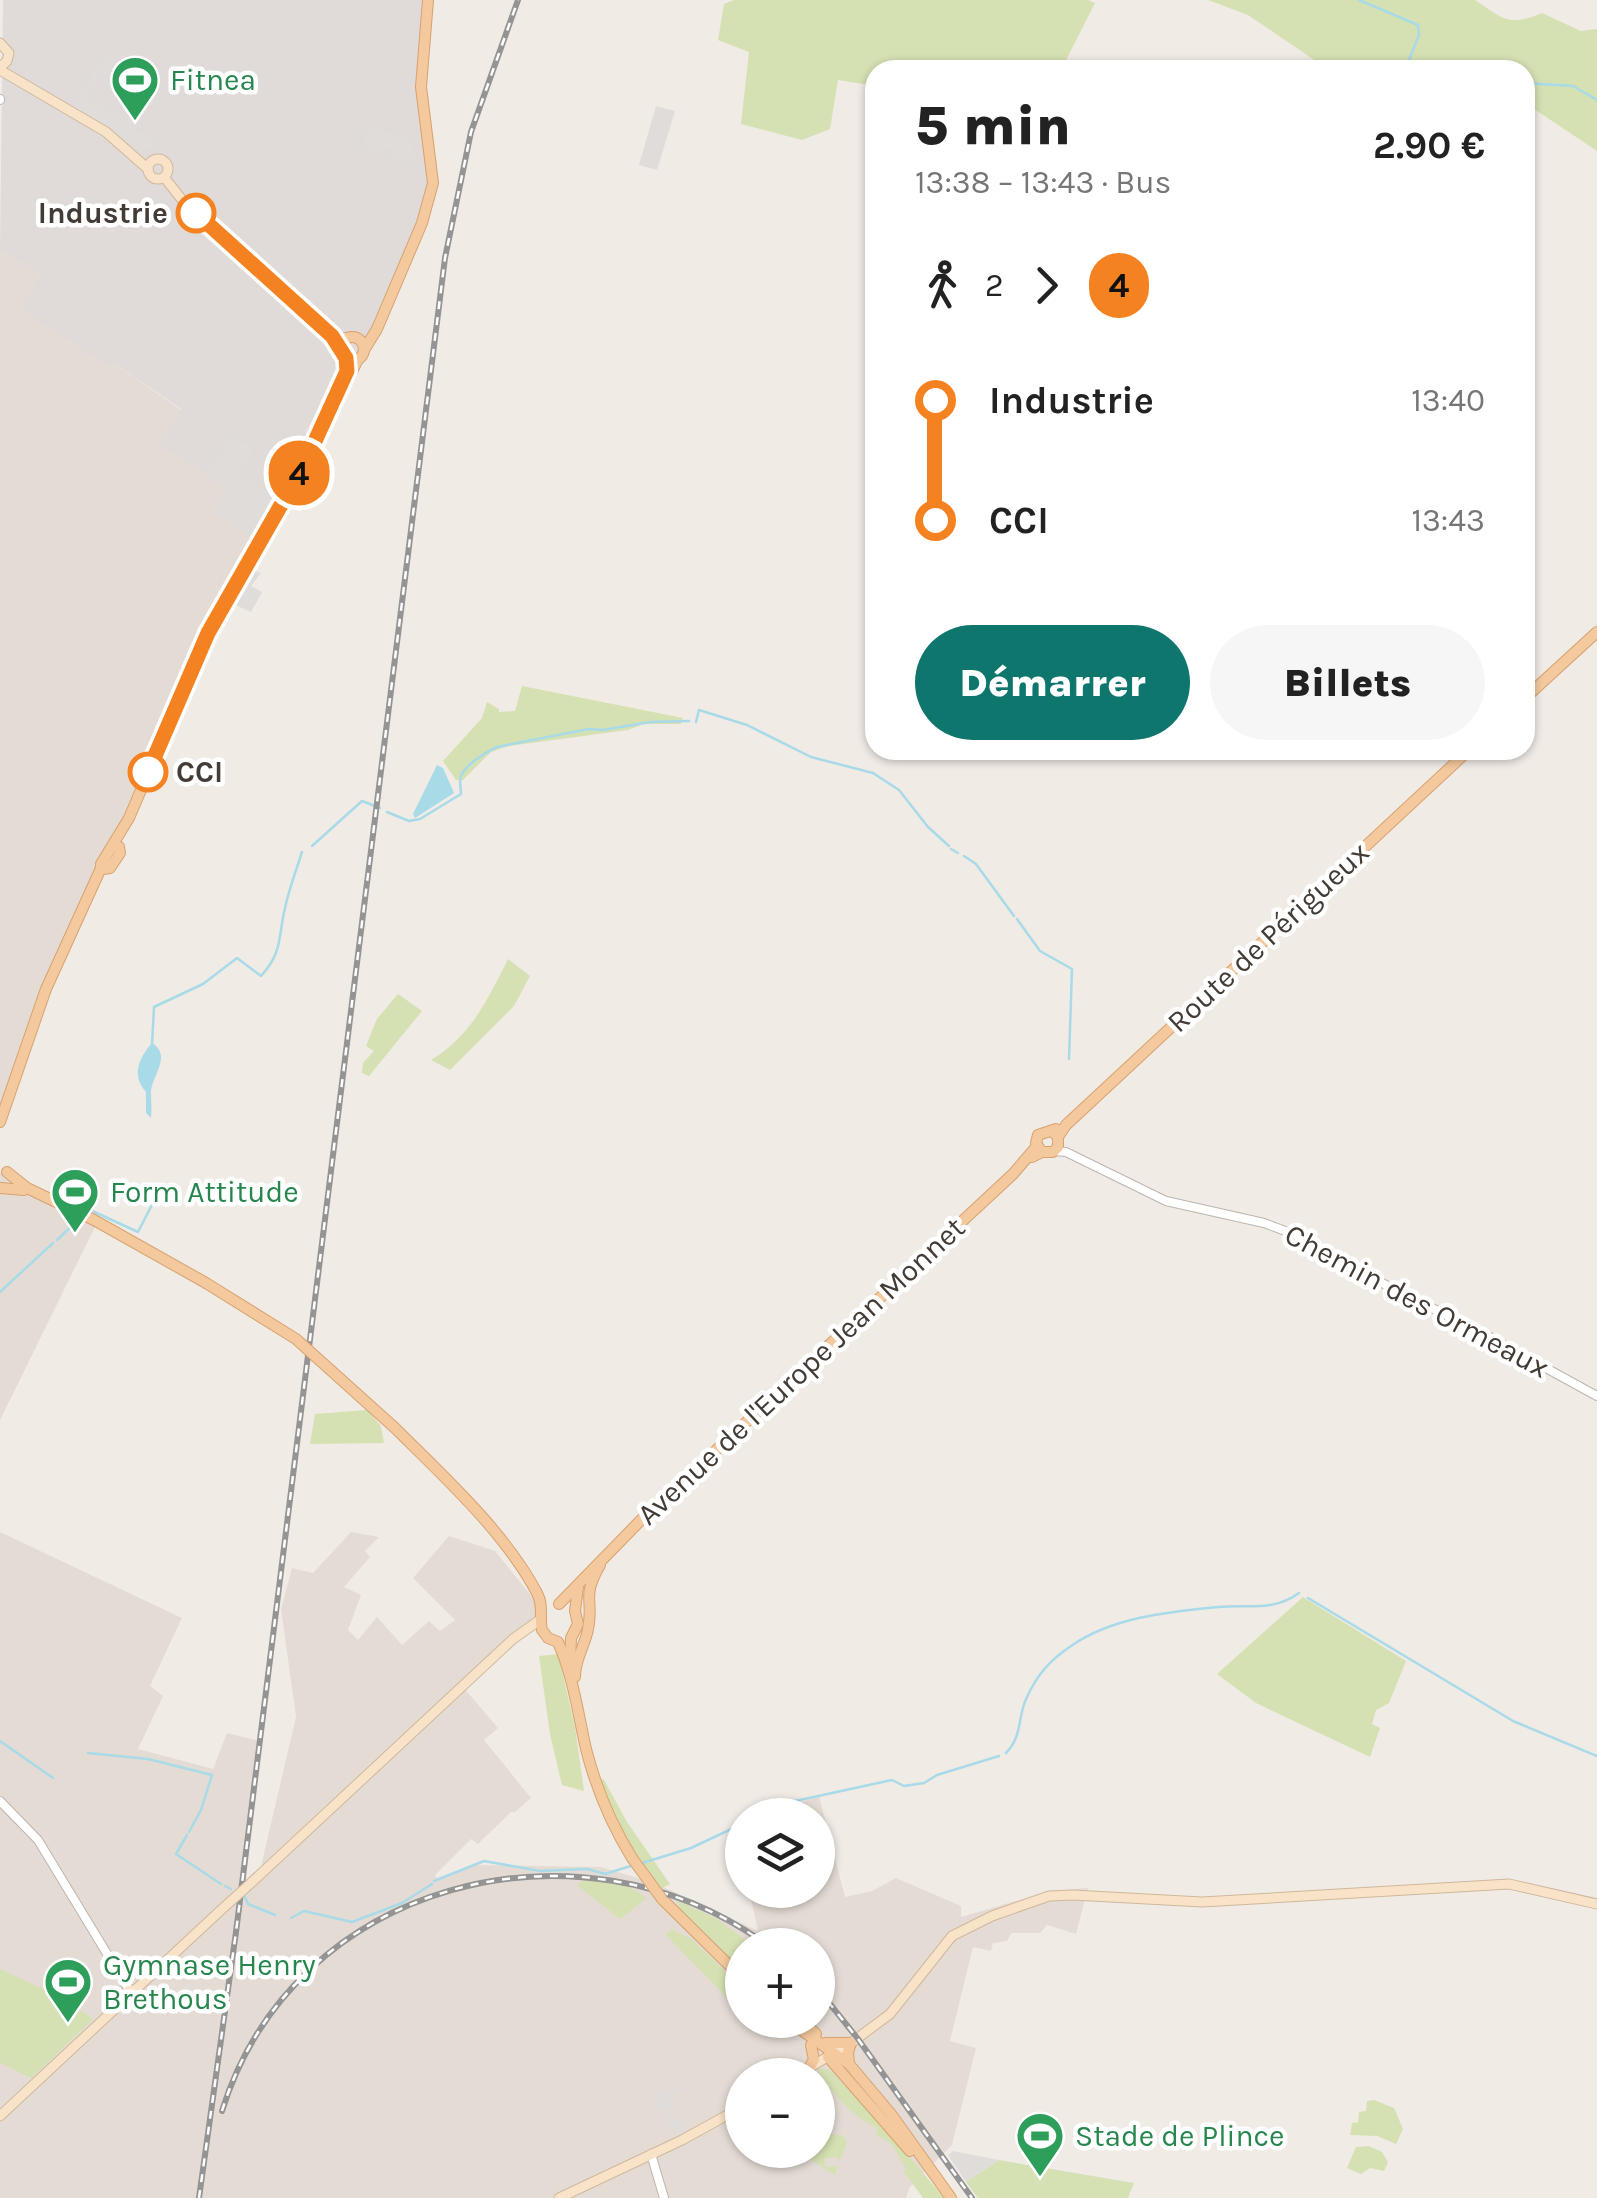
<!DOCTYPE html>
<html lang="fr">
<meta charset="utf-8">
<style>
body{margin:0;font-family:Karla,sans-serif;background:#f6f6f6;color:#222;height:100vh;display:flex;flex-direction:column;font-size:38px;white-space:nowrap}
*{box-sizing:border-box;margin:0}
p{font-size:32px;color:#767676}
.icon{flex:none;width:55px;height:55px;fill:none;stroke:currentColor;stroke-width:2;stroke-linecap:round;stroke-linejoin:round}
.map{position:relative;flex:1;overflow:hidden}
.panel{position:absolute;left:865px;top:60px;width:670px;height:700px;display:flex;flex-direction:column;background:#fff;border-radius:30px;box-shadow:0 2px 8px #0004}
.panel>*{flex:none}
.badge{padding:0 20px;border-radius:32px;font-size:35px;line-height:65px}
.fabs{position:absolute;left:725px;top:1798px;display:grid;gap:20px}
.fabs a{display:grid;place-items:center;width:110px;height:110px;border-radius:50%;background:#fff;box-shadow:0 2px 8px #0004;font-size:50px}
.map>.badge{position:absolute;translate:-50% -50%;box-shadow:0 0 0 5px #fff}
.legs{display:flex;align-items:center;gap:15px;height:110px;padding:0 50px;font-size:32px}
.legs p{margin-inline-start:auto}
.head{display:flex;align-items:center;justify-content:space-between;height:170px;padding:0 50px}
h1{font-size:55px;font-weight:800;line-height:75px}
.primary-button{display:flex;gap:20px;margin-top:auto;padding:20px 50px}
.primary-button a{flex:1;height:115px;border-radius:60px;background:#0f766e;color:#fff;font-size:40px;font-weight:800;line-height:115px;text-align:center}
.primary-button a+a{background:#f6f6f6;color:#222}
ul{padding:0 50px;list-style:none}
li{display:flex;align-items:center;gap:35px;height:120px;font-size:38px}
li i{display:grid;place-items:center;width:15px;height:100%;margin:0 12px;background:currentColor}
li i::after{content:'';width:25px;height:25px;margin:-12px;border:8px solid;border-radius:50%;background:#fff}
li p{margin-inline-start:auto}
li:first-child i{background:linear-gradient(#0000 50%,currentColor 0)}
li:last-child i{background:linear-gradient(currentColor 50%,#0000 0)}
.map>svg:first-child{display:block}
.residential{fill:#e4dcd4;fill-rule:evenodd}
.industrial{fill:#e0dbd8}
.green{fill:#d5e1b3}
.parking{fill:#dfdcda}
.water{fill:#a8dae8}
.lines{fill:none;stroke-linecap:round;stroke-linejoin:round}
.stream{stroke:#a8dae8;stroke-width:2.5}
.tertiary-casing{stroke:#beb4ad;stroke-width:10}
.secondary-casing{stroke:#cfb79c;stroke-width:11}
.primary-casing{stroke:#d6a26f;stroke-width:12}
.tertiary{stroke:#fff;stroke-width:8}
.secondary{stroke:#f8e3c8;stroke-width:9}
.primary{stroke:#f3c99d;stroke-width:10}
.rail-casing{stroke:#949494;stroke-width:6}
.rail{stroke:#fff;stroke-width:2.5;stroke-dasharray:8;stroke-linecap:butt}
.secondary-bridge-casing{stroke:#cfb79c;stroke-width:11;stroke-linecap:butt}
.primary-bridge-casing{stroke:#d6a26f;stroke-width:12;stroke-linecap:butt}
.secondary-bridge{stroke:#f8e3c8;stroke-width:9}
.primary-bridge{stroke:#f3c99d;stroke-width:10}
.line-1-casing{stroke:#fff;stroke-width:22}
.line-1{stroke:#f58220;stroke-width:15}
.stop-1-dot{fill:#fff;stroke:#f58220;stroke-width:5}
.labels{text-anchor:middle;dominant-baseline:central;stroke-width:9;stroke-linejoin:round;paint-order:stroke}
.leisure-label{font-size:30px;fill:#27864d;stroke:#fff;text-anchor:start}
.stop-label{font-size:30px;font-weight:bold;fill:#433b36;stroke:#fff;text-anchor:end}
.street-label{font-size:30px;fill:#433b36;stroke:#fff}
</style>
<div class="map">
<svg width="1597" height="2198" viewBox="0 0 1597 2198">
<rect width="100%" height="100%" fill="#f1ebe6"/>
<g class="residential">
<polygon points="0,250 40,275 20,308 112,362 181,410 159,445 279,516 239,588 45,984 0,1127"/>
<polygon points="0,1173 95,1227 0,1420"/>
<path d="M0,1532L182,1618L150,1686L163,1696L138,1749L213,1769L227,1733L259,1741L246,1879L261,1866L296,1717L281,1609L292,1568L313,1573L351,1532L379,1537L365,1551L370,1557L344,1587L361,1595L348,1630L358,1640L377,1617L402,1645L429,1621L440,1631L455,1620L413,1578L449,1536L495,1551L545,1613L463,1687L498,1728L484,1740L531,1798L515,1812H511L478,1844L471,1839L435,1875L437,1879L477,1865L601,1867L657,1884L758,1931L749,1890H818V1815H766L819,1796L845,1897L872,1891L896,1878L961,1906V1917L1050,1891L1088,1888L1076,1934L1047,1925L1040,1933H1011L1007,1941L993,1943L991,1951L973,1947L950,2041L976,2048L952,2145L910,2187L906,2198H0ZM742,1945H818V2020H742ZM742,2075H818V2150H742Z"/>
</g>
<polygon class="industrial" points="3,0 428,0 420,86 435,193 363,350 279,516 158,445 181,409 112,362 108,366 19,308 40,275 0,250"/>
<g class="green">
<polygon points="734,0 1088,0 1095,3 1061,70 875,70 875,86 838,80 830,129 802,140 741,124 749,52 718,40 724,4"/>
<path d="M1208,0H1475C1504,19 1508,27 1542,13L1581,31L1597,29V151L1525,103V70H1329L1248,15Z"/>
<polygon points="522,686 683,718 681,724 644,724 628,730 509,746 491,752 463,780 456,780 443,761 482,718 487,702 499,709 499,712 515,711"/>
<path d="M508,959L530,976L514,1006L450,1070L431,1060C470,1037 488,999 508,959Z"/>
<polygon points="398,994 422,1011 369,1076 362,1073 363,1063 374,1051 366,1046 377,1019"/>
<polygon points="367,1410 381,1426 384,1443 310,1444 315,1414"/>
<polygon points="1303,1597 1406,1661 1389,1703 1376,1710 1372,1724 1380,1728 1370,1757 1256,1703 1217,1674"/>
<polygon points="558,1654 575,1727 584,1791 562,1785 550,1734 539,1656"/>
<polygon points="603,1778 627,1822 670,1884 660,1889 626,1838 601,1781"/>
<polygon points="587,1878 624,1884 647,1898 620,1919 577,1885"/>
<polygon points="676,1900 717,1919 752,1945 742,1945 742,1969 683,1915"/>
<polygon points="672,1929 691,1939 742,1987 742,2013 666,1935"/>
<polygon points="0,1969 60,1997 93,2019 31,2078 0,2063"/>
<path d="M817,2069H829L843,2084L847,2083L944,2198H923L904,2172L906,2169L892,2144L877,2135V2128C855,2119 829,2090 817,2069Z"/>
<polygon points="1374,2100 1394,2108 1403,2129 1396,2144 1377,2136 1350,2135 1352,2123 1358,2122 1359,2112 1366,2111 1367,2101"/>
<polygon points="826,2133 843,2136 847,2143 840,2161 836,2157 824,2159 825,2167 838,2166 835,2175 808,2158 813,2150 818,2150 818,2144"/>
<polygon points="1369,2146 1382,2152 1388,2162 1384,2171 1370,2168 1361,2174 1347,2168 1356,2147"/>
<polygon points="999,2160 1134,2183 1128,2198 978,2198 966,2182"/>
</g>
<g class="parking">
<polygon points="106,55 139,74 131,88 103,71 87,98 137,127 135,131 157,139 152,148 139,151 117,133 74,107 100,59"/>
<polygon points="656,106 675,111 657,170 639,165"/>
<polygon points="368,127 412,139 416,164 390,156 392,150 381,146 378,153 362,147"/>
<polygon points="232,436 254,449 239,475 276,497 253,539 213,511 227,489 206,476"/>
<polygon points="250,569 261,573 251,586 262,592 251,612 231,603"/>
<polygon points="680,2088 681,2092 672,2094 674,2120 683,2120 684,2132 676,2133 675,2130 667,2131 668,2110 654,2110 653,2091"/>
<polygon points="953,2151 999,2160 966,2182 948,2155"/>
</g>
<g class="water">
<polygon points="437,765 443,768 454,793 415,818 413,814"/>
<path d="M152,1043C173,1056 151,1076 151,1093C151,1101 152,1109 151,1118L146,1113V1092C131,1075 139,1058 152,1043Z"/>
</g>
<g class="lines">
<g class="stream">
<polyline points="1359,0 1418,25 1419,35 1405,70"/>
<polyline points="1525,83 1573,86 1597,100"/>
<polyline points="696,722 699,710 747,725 811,757 873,773 899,790 928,827 949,846"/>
<path d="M387,812L409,821L420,819L461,794C461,788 459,782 461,776C466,764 486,752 497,747L589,729L602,730L651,722L689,721"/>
<polyline points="312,846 362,801 380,808"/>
<polyline points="951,849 958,853"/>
<polyline points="964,856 976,864 1014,916"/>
<polyline points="1017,919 1040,951 1072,969 1069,1059"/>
<path d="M152,1045L154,1007L203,984L237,958L261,976C283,952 278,937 285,908C289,889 296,871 302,852"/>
<polyline points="88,1209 138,1232 157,1195 156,1188"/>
<polyline points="57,1240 77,1221"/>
<polyline points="0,1292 53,1243"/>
<polyline points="1308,1598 1513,1721 1597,1756"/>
<polyline points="0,1741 53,1778"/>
<polyline points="88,1753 148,1759 212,1775 201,1810 189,1832"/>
<path d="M1006,1753C1023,1736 1017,1717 1027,1697C1037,1675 1050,1660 1071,1646C1113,1617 1168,1612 1218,1607C1249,1604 1273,1612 1299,1593"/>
<polyline points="795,1801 892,1780 904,1786 924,1783 937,1775 999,1756"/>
<polyline points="762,1815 790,1802"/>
<polyline points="187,1835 176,1854 221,1884"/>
<polyline points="642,1863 691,1848 742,1824"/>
<polyline points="434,1881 484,1861 540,1871 587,1869 605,1874 634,1865"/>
<polyline points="225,1886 231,1889"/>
<polyline points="245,1897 248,1904 275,1915"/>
<polyline points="291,1918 304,1911 352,1922 402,1903 432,1884"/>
</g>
<g class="tertiary-casing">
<g id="tertiary">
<polyline points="0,99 0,100"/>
<polyline points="1055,1151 1066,1152 1166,1201 1264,1223 1296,1235 1372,1278 1484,1334 1597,1396"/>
<polyline points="0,1801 38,1840 129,1990"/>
<polyline points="651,2154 664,2198"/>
</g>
</g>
<g class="secondary-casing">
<g id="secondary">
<polyline points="0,43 9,53 7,61 0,67"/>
<polyline points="0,70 106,132 148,169"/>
<circle cx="158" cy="169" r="10"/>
<polyline points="164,177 183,201 332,336 341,351"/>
<polyline points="332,336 347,338"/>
<polyline points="251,1883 513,1639 541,1619"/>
<polyline points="135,1990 221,1910"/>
<polyline points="797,2075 851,2043 890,2014 952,1936 992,1916 1049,1896 1073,1895 1202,1902 1509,1884 1597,1904"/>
<polyline points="0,2116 119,2005 129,1990 135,1990 135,1995 126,2006 119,2005"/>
<polyline points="559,2198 682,2140 742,2107"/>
</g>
</g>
<g class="primary-casing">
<g id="primary">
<circle cx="352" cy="349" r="12"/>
<polyline points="364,350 377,329 422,223 433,183 421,87 428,0"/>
<polyline points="344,377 346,358"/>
<polyline points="1525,698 1597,632"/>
<polyline points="114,846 119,847 120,853 110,868 103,869 101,864 129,818 208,633 325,429 358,359"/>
<polyline points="0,1122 46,989 101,868"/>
<polyline points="1058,1137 1066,1125 1469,750"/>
<polyline points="1041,1151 1036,1143 1038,1135 1056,1129"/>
<polyline points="1032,1157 1042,1152 1053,1152 1058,1147 1058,1137 1052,1131"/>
<polyline points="7,1172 27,1188 94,1220 206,1283"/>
<polyline points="1,1188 24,1190"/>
<path d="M395,1428C443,1476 505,1532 537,1593C544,1606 539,1617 542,1630L548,1638L558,1642C573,1676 578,1713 586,1749C596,1788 611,1824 632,1858"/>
<polyline points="559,1604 640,1521 1013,1174 1037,1146"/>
<polyline points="570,1662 571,1638 578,1624 575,1611 578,1587"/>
<path d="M575,1677C575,1658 585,1646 588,1629C594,1599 581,1598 600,1565"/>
<polyline points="662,1899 742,1978"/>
<polyline points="801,2020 816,2034"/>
<polyline points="797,2027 849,2064 891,2114 951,2198"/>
<polyline points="825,2043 851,2043 848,2052 849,2064"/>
<polyline points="828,2057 910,2151"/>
<polyline points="809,2068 814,2060 811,2045"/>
</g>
</g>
<use href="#tertiary" class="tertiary"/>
<use href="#secondary" class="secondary"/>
<use href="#primary" class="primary"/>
<g class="rail-casing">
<g id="rail">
<polyline points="818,1989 858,2039 972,2198"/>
<path d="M222,2111C293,1881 579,1808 767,1945"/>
<polyline points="199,2198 236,1932 445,258 471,132 518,0"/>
</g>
</g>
<use href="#rail" class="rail"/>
<g class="secondary-bridge-casing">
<polyline id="secondary-bridge" points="221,1910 251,1883"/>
</g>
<g class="primary-bridge-casing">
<g id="primary-bridge">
<polyline points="206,1283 296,1339 395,1428"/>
<polyline points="632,1858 662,1899"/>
</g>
</g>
<use href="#secondary-bridge" class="secondary-bridge"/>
<use href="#primary-bridge" class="primary-bridge"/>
</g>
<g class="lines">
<g class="line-1-casing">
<polyline id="line-1" points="148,772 208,633 305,463 347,371 346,358 332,336 196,213"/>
</g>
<use href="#line-1" class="line-1"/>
</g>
<defs>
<g id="stadium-pin" transform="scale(2.5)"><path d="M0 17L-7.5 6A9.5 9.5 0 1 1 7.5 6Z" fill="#2e9e5b" stroke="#fff"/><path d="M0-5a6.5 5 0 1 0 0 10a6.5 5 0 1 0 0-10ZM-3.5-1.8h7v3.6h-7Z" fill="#fff"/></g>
</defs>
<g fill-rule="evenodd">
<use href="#stadium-pin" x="135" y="80"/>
<use href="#stadium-pin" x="75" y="1192"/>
<use href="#stadium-pin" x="68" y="1982"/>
<use href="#stadium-pin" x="1040" y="2136"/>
</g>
<g class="stop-1-dot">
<circle cx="196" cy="213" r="18"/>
<circle cx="148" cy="772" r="18"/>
</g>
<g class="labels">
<g class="leisure-label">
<text x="170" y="80">Fitnea</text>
<text x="110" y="1192">Form Attitude</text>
<text x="103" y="1965">Gymnase Henry<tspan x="103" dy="34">Brethous</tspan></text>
<text x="1075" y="2136">Stade de Plince</text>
</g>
<g class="stop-label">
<text x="168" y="213">Industrie</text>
<text x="176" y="772" text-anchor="start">CCI</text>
</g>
<g class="street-label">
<text transform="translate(1268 937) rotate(-43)">Route de Périgueux</text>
<text transform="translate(1417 1301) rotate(28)">Chemin des Ormeaux</text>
<text transform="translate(801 1371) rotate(-43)">Avenue de l'Europe Jean Monnet</text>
</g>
</g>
</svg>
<div class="fabs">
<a><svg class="icon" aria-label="layers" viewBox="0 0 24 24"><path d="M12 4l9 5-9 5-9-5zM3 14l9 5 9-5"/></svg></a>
<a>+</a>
<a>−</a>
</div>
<b class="badge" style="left:299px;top:473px;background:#f58220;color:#111">4</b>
<section class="panel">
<div class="head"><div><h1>5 min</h1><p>13:38 – 13:43 · Bus</p></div><b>2.90 €</b></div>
<div class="legs"><svg class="icon" aria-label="walk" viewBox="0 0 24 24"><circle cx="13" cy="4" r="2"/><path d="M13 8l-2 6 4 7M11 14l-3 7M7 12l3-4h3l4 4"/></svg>2<svg class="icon" aria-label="forward" viewBox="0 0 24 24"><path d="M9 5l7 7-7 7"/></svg><b class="badge" style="background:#f58220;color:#111">4</b></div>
<ul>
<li><i style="color:#f58220"></i><b>Industrie</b><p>13:40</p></li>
<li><i style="color:#f58220"></i><b>CCI</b><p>13:43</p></li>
</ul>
<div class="primary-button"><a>Démarrer</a><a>Billets</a></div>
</section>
</div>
